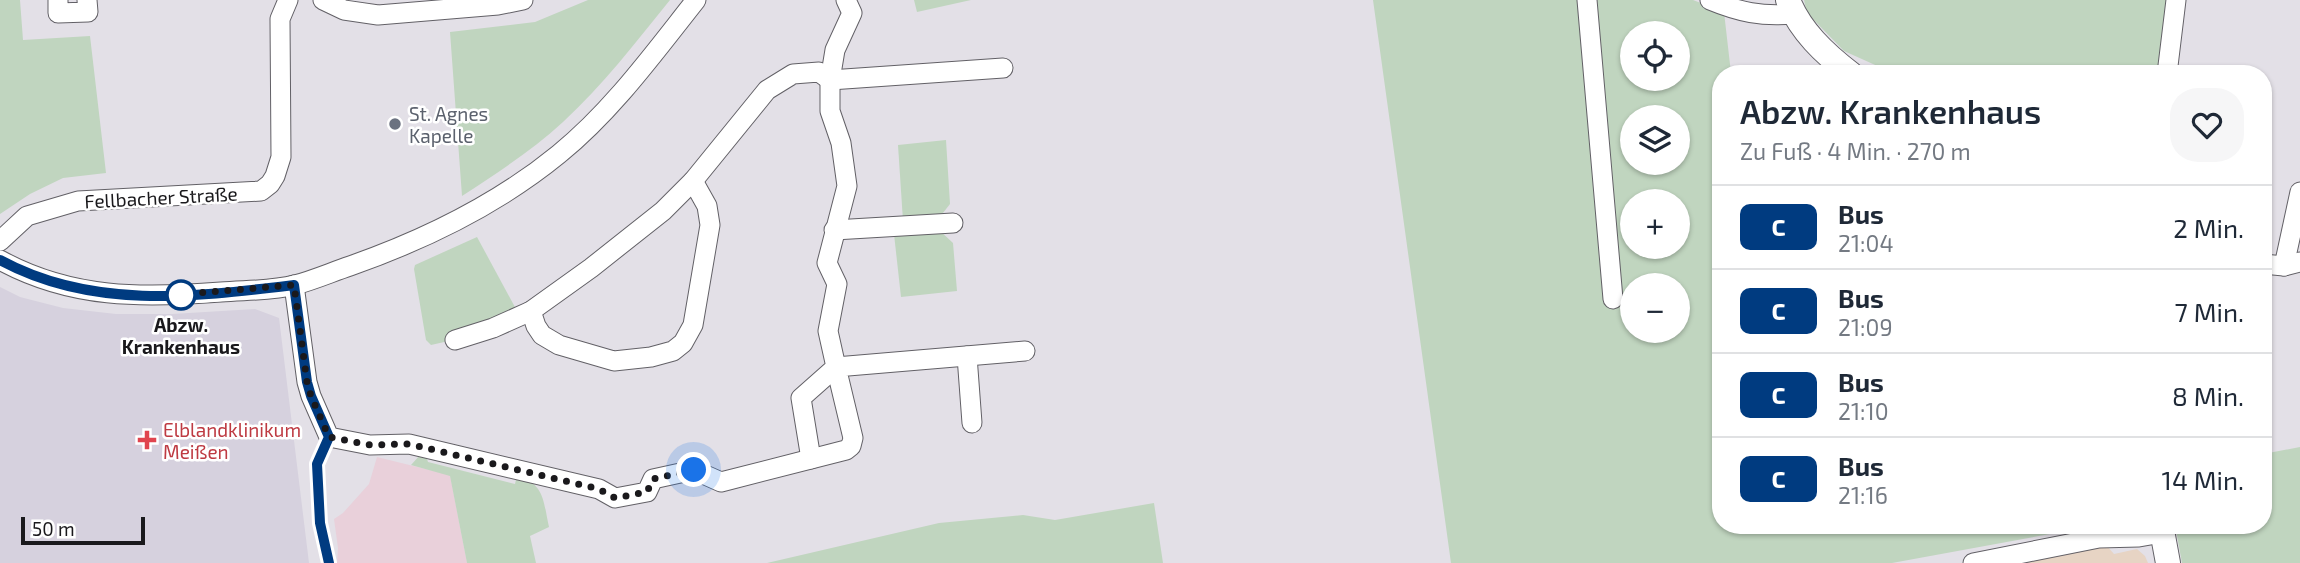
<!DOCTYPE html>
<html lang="de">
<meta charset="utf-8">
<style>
body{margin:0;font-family:"Exo 2",sans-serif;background:#f6f6f7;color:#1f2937;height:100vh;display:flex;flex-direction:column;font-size:26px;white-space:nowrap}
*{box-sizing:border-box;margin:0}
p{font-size:23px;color:#747a83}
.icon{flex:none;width:38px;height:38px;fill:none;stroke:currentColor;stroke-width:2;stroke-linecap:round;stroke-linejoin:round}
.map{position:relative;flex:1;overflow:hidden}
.sheet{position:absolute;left:1712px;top:65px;width:560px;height:469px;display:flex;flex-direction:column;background:#fff;border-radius:28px;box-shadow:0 2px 5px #0004}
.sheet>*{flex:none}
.badge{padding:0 14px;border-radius:10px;font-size:24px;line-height:46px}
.fabs{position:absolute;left:1620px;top:21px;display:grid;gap:14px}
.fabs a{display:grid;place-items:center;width:70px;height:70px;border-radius:50%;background:#fff;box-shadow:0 2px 5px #0004;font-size:35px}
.scale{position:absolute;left:21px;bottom:18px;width:124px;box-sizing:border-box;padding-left:7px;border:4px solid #1a191c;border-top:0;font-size:19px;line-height:24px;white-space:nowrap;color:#1a191c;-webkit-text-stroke:5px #fff;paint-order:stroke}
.you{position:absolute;width:35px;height:35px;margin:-18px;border:5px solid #fff;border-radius:50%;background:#1a73e8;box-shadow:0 0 0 10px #1a73e833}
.map>.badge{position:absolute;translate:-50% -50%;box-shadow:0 0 0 4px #fff}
.round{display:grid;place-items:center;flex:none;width:74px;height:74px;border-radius:28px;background:#f6f6f7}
.headline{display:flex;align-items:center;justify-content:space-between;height:119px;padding:0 28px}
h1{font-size:33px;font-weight:600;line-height:52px}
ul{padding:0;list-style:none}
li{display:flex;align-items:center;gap:21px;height:84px;padding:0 28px;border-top:2px solid #e0e1e3}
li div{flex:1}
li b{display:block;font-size:26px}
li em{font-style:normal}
li .badge{min-width:77px;font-weight:700;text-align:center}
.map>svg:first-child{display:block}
.commercial{fill:#e7d4c4}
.built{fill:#d6d1de}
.education{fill:#e9d0da}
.green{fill:#c0d5bf;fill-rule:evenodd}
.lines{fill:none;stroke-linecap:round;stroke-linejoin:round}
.minor-casing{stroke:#626066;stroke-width:21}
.major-casing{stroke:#626066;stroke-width:26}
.minor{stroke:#fff;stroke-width:19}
.major{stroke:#fff;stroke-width:24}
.line-casing{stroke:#fff;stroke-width:16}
.line{stroke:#003b80;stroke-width:10}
.walk{stroke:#1a191c;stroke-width:7;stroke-dasharray:0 12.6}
.worship-dot{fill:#6b7280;stroke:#fff;stroke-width:2.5}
.stop-dot{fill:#fff;stroke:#003b80;stroke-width:3.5}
.health-dot{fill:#e0444e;stroke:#fff;stroke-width:2.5}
.labels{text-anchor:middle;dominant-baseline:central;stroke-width:5;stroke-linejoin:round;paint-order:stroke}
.worship-label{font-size:19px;fill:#5b616d;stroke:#fff;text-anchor:start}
.street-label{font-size:19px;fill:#1a191c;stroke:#fff}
.stop-label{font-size:19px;font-weight:bold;fill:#1a191c;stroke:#fff}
.health-label{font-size:19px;fill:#be3a42;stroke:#fff;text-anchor:start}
</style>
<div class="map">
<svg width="2300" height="563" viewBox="0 0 2300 563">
<rect width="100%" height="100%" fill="#e3e0e7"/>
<polygon class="commercial" points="2107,546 2114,554 2137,549 2145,556 2148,563 2012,563"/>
<polygon class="built" points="0,287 20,297 63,308 116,314 172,314 255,309 279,318 309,563 0,563"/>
<polygon class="education" points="377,457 450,475 467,563 337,563 338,548 334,519 343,513 369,484"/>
<g class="green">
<polygon points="0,0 20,0 23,40 90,36 106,173 63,178 30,194 0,214"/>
<path d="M588,0H670C636,42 603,85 563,122C533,150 497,173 462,196L450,32L535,22Z"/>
<polygon points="914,0 971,0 917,12"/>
<path d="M1373,0H1693L1724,12L1731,73L1720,74V525H2099L1892,563H1451ZM1633,33H1678V79H1633ZM1633,117H1678V163H1633ZM1633,201H1678V247H1633ZM1633,285H1678V331H1633Z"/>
<polygon points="1804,0 2167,0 2159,74 1893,73 1844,51 1807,13"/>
<polygon points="946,140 950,204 939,218 903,221 898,145"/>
<polygon points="939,230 953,243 957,291 901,297 894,234"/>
<polygon points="477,237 516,309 453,340 431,345 426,340 414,269 415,265"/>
<polygon points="2300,447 2300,563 2182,563 2175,525 2263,525 2263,454"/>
<path d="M420,455L426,456L428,462L515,484L517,475C545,485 543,500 549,527L530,536L536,563H467L450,476L411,465Z"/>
<polygon points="1154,503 1163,563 767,563 939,523 1023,515 1055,520"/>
</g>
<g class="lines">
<g class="minor-casing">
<g id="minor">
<polyline points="58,0 58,13 88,12 87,0"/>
<polyline points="323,0 344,10 378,15 498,5 523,0"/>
<polyline points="1587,0 1613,299"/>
<path d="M1710,0C1739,12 1762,17 1793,14"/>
<polyline points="2167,74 2176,0"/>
<polyline points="834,230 953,223"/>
<polyline points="0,241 27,216 78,201 261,191 270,184 275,176 281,157 280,19 288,0"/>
<path d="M0,260C71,299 142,298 221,292C245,290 272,291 295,285C314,280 332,272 350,266C424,240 498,204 559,154C612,111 654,53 696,0"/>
<polyline points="2263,264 2284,266 2300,262"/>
<polyline points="2284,266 2300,192"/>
<polyline points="294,285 307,382 311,396 329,437 370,445 409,444 599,489 615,498 647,492 653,479 694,470 721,482 846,450 851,446 853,438 836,367 1025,351"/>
<polyline points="531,311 536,326 542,335 559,345 614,361 651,357 673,351 683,343 693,325 710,225 707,206 693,181"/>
<polyline points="455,340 493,328 531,311 591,268 663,211 693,181 767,90 793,74 819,72 830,80 1003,68"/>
<polyline points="967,356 972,423"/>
<polyline points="811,459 801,398 836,367 828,331 837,284 827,263 847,186 841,143 830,111 830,80 835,50 852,13 846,0"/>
<polyline points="1973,563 2099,538 2139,537 2162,533"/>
</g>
</g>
<g class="major-casing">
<g id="major">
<path d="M1788,0C1800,31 1825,54 1851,74"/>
<polyline points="2161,525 2168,563"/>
</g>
</g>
<use href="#minor" class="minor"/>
<use href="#major" class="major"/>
</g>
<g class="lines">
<g class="line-casing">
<path id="line" d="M0,260C92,310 194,297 294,285L307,382L311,396L329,437L317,464L320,523L329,563"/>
</g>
<use href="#line" class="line"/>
<polyline class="walk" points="181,295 173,295 294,285 307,382 311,396 329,437 370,445 409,444 599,489 615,498 647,492 653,479 694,470"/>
</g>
<circle class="worship-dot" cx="395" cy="124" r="7"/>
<circle class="stop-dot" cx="181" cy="295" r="14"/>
<path class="health-dot" d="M143.5 429.5h7v7h7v7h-7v7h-7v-7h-7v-7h7z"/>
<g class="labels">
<g class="worship-label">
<text x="409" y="113">St. Agnes<tspan x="409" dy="22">Kapelle</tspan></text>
</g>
<g class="street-label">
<text transform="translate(161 197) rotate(-3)">Fellbacher Straße</text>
</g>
<g class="stop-label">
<text x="181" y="324">Abzw.<tspan x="181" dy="22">Krankenhaus</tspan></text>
</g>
<g class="health-label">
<text x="163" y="429">Elblandklinikum<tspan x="163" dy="22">Meißen</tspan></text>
</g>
</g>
</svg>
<div class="fabs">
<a><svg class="icon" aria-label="locate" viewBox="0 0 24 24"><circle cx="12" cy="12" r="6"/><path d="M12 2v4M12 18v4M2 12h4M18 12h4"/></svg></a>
<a><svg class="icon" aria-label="layers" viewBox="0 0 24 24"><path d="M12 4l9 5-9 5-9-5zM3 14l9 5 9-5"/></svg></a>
<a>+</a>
<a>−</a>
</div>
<div class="scale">50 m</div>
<div class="you" style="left:694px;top:470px"></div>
<section class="sheet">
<div class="headline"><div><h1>Abzw. Krankenhaus</h1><p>Zu Fuß · 4 Min. · 270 m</p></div><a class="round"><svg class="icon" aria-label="heart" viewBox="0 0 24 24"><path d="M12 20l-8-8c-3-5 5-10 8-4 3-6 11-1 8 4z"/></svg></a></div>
<ul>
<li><span class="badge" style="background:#003b80;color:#fff">C</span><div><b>Bus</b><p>21:04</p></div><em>2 Min.</em></li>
<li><span class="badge" style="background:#003b80;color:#fff">C</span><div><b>Bus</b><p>21:09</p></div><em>7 Min.</em></li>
<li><span class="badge" style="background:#003b80;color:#fff">C</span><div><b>Bus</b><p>21:10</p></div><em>8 Min.</em></li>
<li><span class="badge" style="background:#003b80;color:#fff">C</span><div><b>Bus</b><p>21:16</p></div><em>14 Min.</em></li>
</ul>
</section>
</div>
